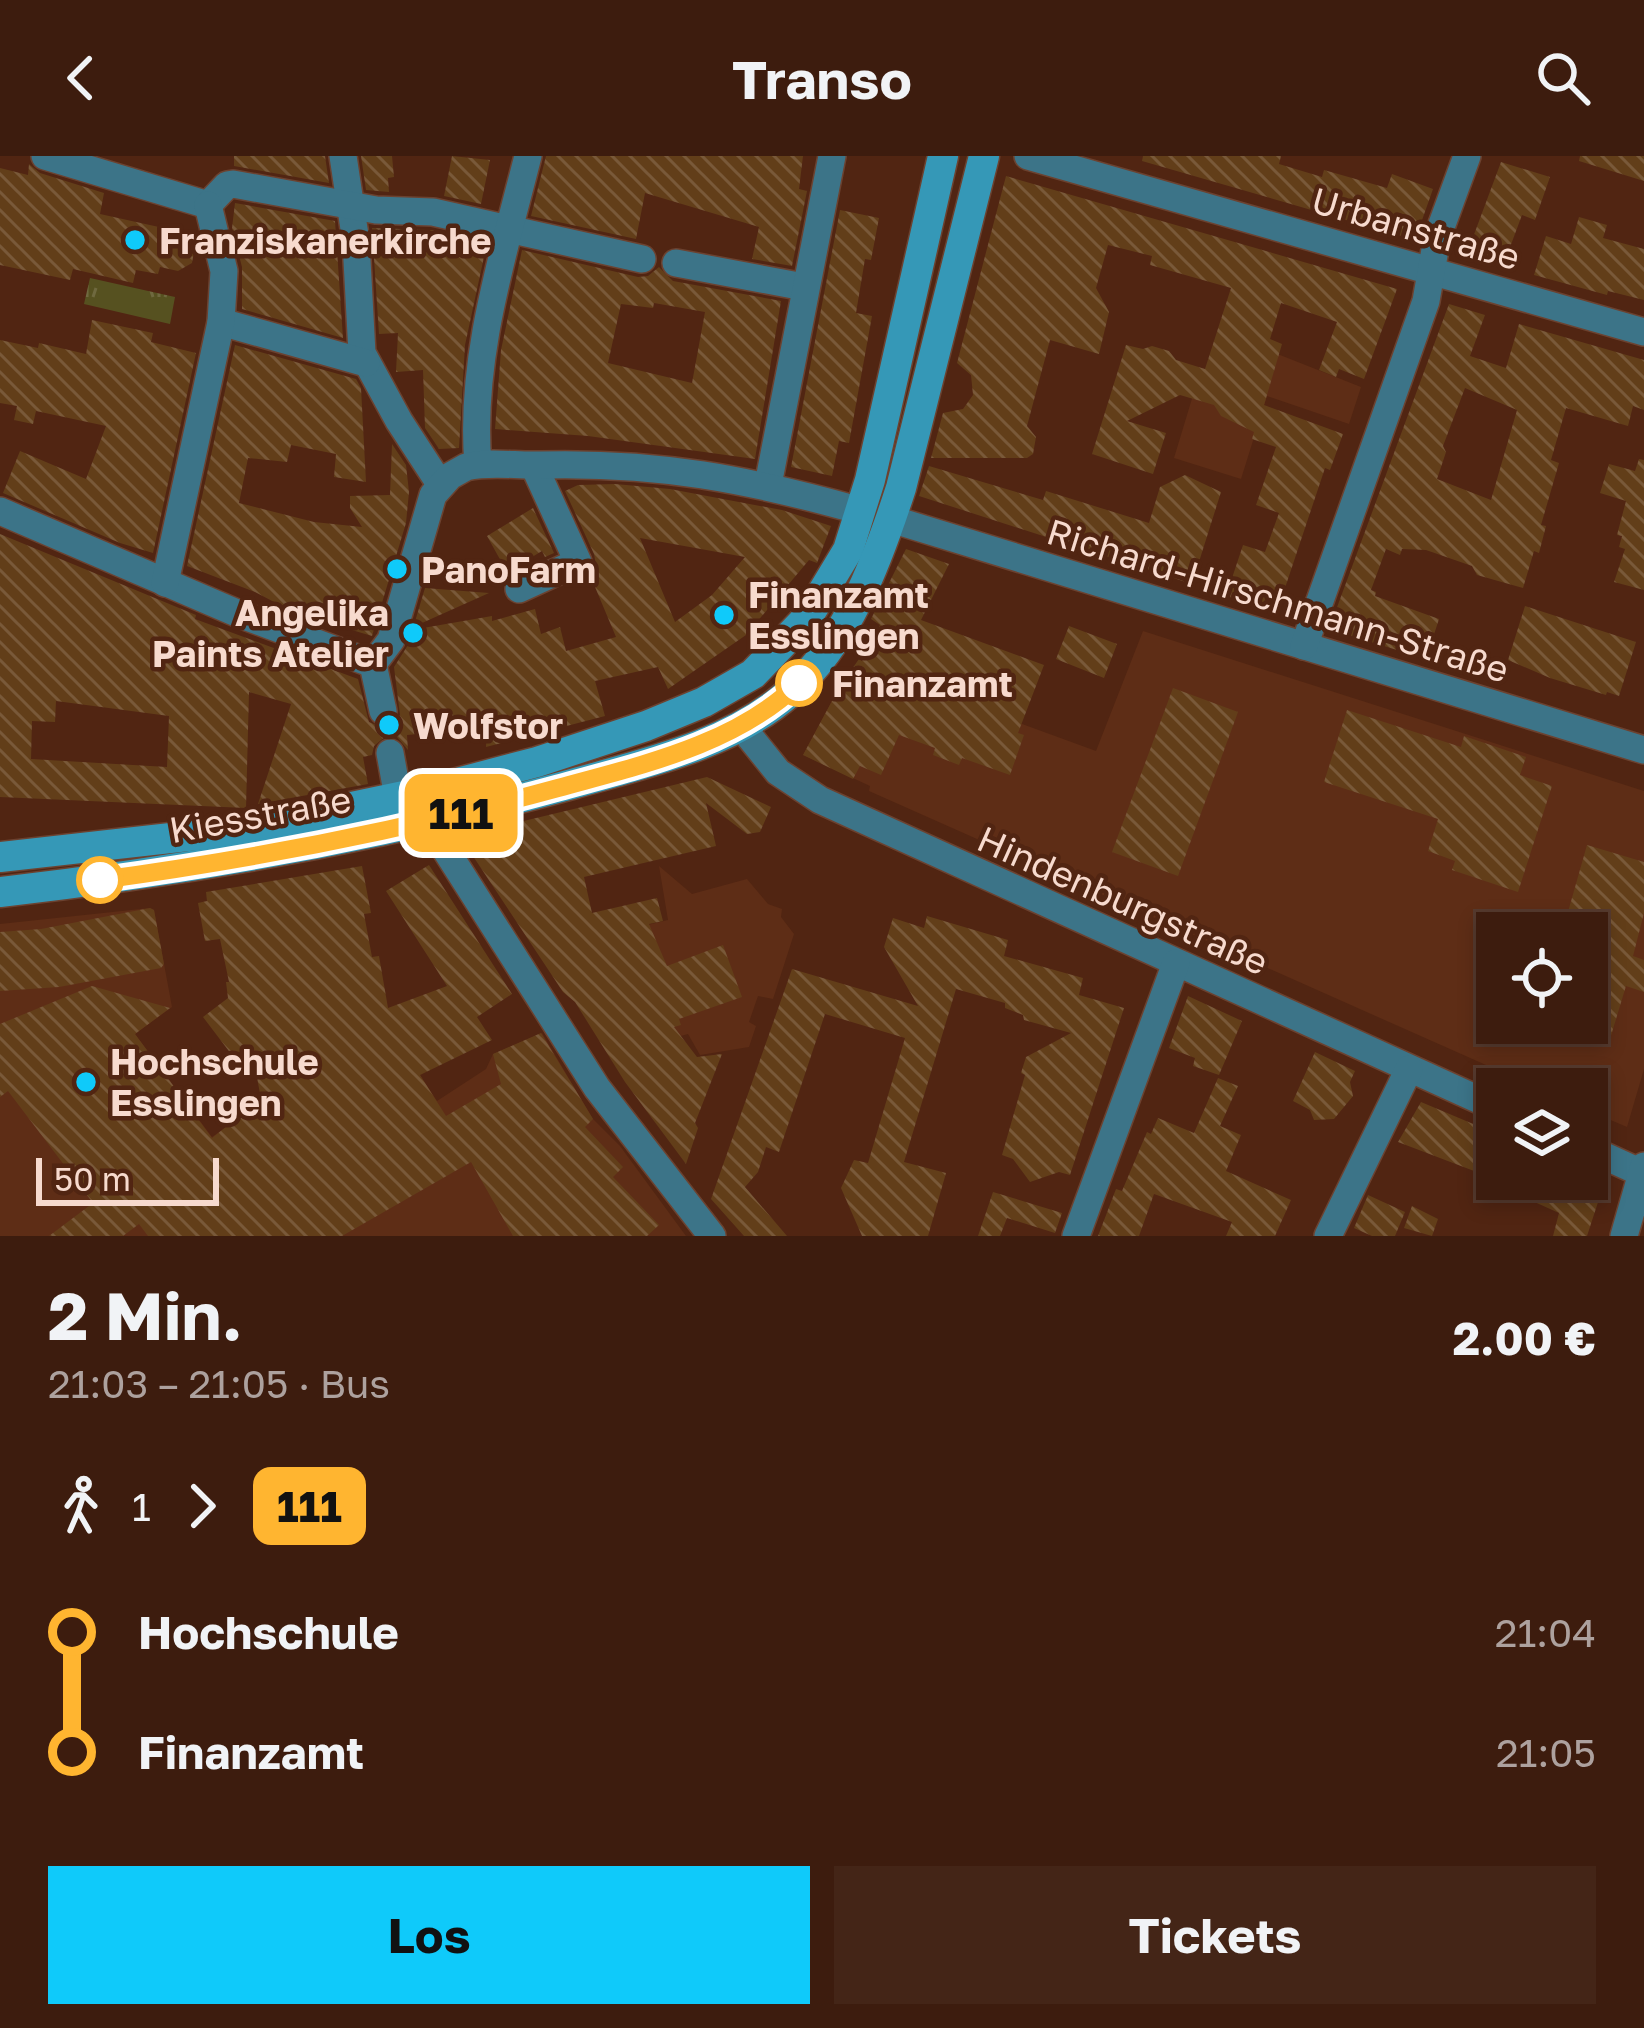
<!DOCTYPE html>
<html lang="de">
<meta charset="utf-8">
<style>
body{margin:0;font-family:"Golos Text",sans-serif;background:#442517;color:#f1f3f6;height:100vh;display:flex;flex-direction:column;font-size:45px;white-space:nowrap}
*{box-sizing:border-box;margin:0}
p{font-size:39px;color:#ada19e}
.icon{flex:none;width:66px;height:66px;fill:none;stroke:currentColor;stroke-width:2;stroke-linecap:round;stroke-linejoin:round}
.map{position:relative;height:1080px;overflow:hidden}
.sheet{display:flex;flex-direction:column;background:#3d1c0e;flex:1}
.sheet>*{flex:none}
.badge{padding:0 24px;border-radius:18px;font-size:42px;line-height:78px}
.tools{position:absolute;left:1476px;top:756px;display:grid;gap:24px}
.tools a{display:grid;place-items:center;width:132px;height:132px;border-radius:0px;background:#3d1c0e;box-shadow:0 6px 18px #0003,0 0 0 3px #563a2e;font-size:60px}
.scale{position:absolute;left:36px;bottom:30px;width:183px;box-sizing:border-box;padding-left:12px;border:6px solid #f7dace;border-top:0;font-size:33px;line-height:42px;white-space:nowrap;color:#f7dace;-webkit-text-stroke:9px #512512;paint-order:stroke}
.map>.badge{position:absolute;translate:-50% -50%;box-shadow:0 0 0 6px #fff}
.legs{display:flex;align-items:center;gap:18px;height:132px;padding:0 48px;font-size:39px}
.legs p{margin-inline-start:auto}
.overview{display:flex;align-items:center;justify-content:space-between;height:204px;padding:0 48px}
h1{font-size:66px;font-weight:700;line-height:90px}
.button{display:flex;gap:24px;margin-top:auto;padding:24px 48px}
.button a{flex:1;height:138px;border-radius:0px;background:#0fcafa;color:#111;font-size:48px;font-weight:700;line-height:138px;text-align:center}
.button a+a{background:#442517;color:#f1f3f6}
ul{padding:0 48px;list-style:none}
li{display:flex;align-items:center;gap:42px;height:120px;font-size:45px}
li i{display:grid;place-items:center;width:18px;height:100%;margin:0 15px;background:currentColor}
li i::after{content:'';width:30px;height:30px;margin:-15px;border:9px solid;border-radius:50%;background:#3d1c0e}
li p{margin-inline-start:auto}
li:first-child i{background:linear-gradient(#0000 50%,currentColor 0)}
li:last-child i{background:linear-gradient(currentColor 50%,#0000 0)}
header{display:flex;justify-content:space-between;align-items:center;height:156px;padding:0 48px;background:#3d1c0e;font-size:54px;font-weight:700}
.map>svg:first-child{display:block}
.built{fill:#5e2d16;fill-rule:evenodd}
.grass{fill:url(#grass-tufts)}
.building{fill:url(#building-back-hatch);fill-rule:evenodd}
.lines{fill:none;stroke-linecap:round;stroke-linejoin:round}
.street-casing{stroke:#6c4230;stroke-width:30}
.secondary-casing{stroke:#6c4230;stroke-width:33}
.street{stroke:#3c7488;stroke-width:27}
.secondary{stroke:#3598b7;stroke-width:30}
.line-1-casing{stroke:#fff;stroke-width:27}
.line-1{stroke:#ffb530;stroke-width:18}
.poi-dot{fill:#0fcafa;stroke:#512512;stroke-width:4.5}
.stop-1-dot{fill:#fff;stroke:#ffb530;stroke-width:6}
.labels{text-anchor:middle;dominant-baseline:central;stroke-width:9;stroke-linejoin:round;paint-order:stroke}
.street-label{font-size:36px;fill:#f7dace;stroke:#512512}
.poi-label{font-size:36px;font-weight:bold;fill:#f7dace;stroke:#512512;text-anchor:start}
.stop-label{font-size:36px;font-weight:bold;fill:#f7dace;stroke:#512512;text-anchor:start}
</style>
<header><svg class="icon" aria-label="back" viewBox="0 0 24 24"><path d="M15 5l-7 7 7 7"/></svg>Transo<svg class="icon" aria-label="search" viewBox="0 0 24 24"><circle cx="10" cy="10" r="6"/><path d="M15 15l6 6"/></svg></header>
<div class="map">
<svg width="1644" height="1080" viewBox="0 0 1644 1080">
<defs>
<pattern id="grass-tufts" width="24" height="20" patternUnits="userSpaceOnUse" patternTransform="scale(3)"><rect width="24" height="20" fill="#565120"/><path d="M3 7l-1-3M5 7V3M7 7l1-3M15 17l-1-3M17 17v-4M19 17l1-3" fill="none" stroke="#6f693f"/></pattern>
<pattern id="building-back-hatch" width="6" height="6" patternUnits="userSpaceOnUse" patternTransform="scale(3)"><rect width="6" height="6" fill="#623e19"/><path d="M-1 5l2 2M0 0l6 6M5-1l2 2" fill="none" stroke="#795939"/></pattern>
</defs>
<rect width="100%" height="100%" fill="#512512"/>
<g class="built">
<polygon points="1265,193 1361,231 1349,268 1267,240 1241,323 1174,302 1197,226"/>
<path d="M1143,475L1644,635V913L1627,971L1587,954V933H1540L869,635L870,630L803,599L840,530L896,522L1096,595ZM1497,777H1587V867H1497Z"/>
<polygon points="659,710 692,738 747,723 768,748 782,753 781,761 794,778 773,843 758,840 749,866 756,870 749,891 700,899 688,878 662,885 622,775 668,764"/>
<polygon points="150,752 154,754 172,851 135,878 212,981 232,967 410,904 437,945 486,913 493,898 542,877 593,963 620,990 686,1080 0,1080 0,768"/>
</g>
<polygon class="grass" points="90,122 175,141 170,168 84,148"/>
<g class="building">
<polygon points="234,0 325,0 329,27 234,10"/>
<polygon points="361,0 392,0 394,21 388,22 389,36 366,34"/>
<polygon points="452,0 490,4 481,48 444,40"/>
<polygon points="546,0 803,0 799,33 807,35 792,110 752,103 759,71 645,37 636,83 531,60"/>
<polygon points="1143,0 1281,0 1279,8 1322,21 1324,14 1387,32 1392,18 1433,33 1415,84 1142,5"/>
<polygon points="1580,0 1644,0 1644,25 1579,5"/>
<polygon points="1501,6 1550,21 1535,64 1522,59 1503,110 1466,100"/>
<polygon points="29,8 40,17 104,37 100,58 186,77 195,90 192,107 178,115 160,111 158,118 136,114 133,127 73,113 70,124 0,109 0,12 28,19"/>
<polygon points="1006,20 1397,133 1364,223 1339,213 1336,221 1319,214 1337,166 1281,147 1270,183 1282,188 1264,249 1343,278 1330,314 1325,312 1277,456 1226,440 1243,389 1265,396 1279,357 1256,349 1276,291 1252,283 1254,276 1221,260 1214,249 1180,239 1127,265 1166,277 1153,318 1092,298 1126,189 1143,193 1152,190 1169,195 1176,204 1205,213 1231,132 1150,109 1152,100 1108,89 1096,132 1109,156 1099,198 1050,184 1027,270 1036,281 1033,298 1027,302 931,302 943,257 963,253 973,239 971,219 957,207"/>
<polygon points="235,47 335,65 343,182 242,153 242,111 232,72"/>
<polygon points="840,54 879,62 871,104 865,103 856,157 872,160 849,287 839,285 832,320 791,311"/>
<polygon points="1579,61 1607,69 1603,82 1644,93 1644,144 1608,135 1607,139 1534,119 1546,80 1571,88"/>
<polygon points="372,72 431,74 487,87 465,189 459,292 439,293 425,272 423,214 396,216 398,177 379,178"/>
<path d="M522,94L638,121L648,120L659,111L673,125L781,145L755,303L588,280L495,273L501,194ZM654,147L705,156L692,227L608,207L621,148L653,152Z"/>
<path d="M1449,148L1485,159L1470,200L1506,212L1519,168L1644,204V254L1633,250L1628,270L1566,252L1551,304L1559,307L1541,369L1546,370L1539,397L1534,395L1523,432L1477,419L1472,410L1426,394L1402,393L1400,399L1386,393L1371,434L1376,436L1375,440L1439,463L1426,503L1329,473ZM1465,232L1517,254L1491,344L1437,323L1446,296L1443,290Z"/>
<polygon points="92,164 153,177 151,186 196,197 153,397 120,387 3,337 20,295 86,323 106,270 36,255 33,268 14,264 17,250 0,247 0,184 38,192 39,187 86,198"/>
<polygon points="235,189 356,223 361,232 366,326 334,321 336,298 291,289 287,306 248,302 239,347 314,366 362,371 350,352 350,340 390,339 392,288 406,309 409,336 406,367 372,480 295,457 255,436 187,410"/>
<polygon points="1639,303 1644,304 1644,434 1614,426 1625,393 1619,391 1622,380 1617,379 1626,345 1600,337 1609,308 1635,315"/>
<polygon points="929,310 1043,344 1046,335 1149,367 1160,331 1185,319 1221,336 1192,428 919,340"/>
<path d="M615,328L670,333L782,354L831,370L817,407L809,404L746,479L668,533L658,511L595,525L605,560L486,591L487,572L407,579L408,594L397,581L386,580L374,590L372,599L363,601L368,628L258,648L291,548L249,536L246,652L0,641V378L196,459L195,463L358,523L369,566L386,573L400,559L394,511L408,489L425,432L489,437L422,467L423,472L492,460V465L535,453L541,478L560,471L566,495L616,481L590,419L596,409L594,398L565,335L578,329ZM640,382L745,401L712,439L675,466ZM56,545L169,560L167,611L31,603L32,565L55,566Z"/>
<polygon points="533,352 554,397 545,401 542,395 507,416 487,380"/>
<polygon points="906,393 949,408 921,464 1044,509 1018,577 1024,579 1010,619 962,602 959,609 933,599 935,592 899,579 881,619 860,610 853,623 803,599 840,530 859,503 862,505 880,469 871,463"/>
<polygon points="1525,450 1636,486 1619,540 1607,536 1606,539 1550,522 1508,504"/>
<polygon points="1069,470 1117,488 1104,522 1056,503"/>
<polygon points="1173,532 1238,556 1178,720 1112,696"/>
<polygon points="1347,554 1461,591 1464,580 1526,601 1520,619 1552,630 1518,736 1452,714 1455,705 1428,695 1438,663 1324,626"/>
<polygon points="707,621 771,651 760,676 747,678 706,647 716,690 584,721 592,757 657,742 663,765 649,768 667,810 723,789 742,841 679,863 681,869 674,871 697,901 722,898 695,967 698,972 686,1008 625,926 575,846 563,836 465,688 469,678"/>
<polygon points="1587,689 1644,706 1644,757 1633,800 1644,804 1644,836 1626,830 1610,883 1587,877 1587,777 1562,777"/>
<polygon points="429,709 512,838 477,861 492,884 420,919 446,960 501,928 493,898 541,877 593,963 585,971 623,1011 613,1021 659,1069 647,1080 513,1080 471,1006 342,1080 148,1080 139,1068 123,1080 49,1080 93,1047 8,935 0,941 0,868 92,830 170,852 135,878 212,982 261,943 256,916 241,911 203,861 228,842 226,826 229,826 220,783 205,785 198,747 207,745 206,736 362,710 371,757 364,758 372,801 379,800 388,852 447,830 386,735"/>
<polygon points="150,752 154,754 164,808 161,812 59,831 0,835 0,776 41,773"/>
<polygon points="927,760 1008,784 1004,800 1083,822 1079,839 1124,852 1070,1019 1059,1016 1030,1026 1013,1003 1002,999 1025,919 1021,917 1026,901 1071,877 1024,864 1023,859 1005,852 1005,847 956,833 904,1006 946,1017 928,1080 862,1080 841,1032 854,1004 868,1007 905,882 825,858 779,996 766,991 758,1016 745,1031 787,1080 744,1080 711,1043 792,813 918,850 884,791 893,762 924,772"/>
<polygon points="1188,840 1242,865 1219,919 1193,910 1195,902 1169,892"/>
<polygon points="1315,896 1355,915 1350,926 1353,940 1334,963 1314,964 1310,954 1293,945"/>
<polygon points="1218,922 1238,930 1220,970 1241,979 1226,1015 1291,1044 1275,1080 1226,1080 1232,1066 1154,1038 1139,1080 1098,1080 1116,1033 1122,1035 1147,976 1151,978 1158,962 1194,977"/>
<polygon points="1421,946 1497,978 1497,1023 1567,1023 1601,1037 1587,1080 1553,1080 1559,1057 1484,1023 1495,1023 1398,986"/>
<polygon points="993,1036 1062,1057 1055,1077 1007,1062 1000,1080 978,1080"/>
<polygon points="1368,1039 1405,1056 1395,1080 1372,1080 1354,1072"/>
<polygon points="1412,1050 1438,1063 1432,1080 1404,1072"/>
</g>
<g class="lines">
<g class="street-casing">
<g id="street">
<polyline points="45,0 208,49"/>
<polyline points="343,0 356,86 362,197 399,265 440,328"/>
<polyline points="1028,0 1644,176"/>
<polyline points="208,49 227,29 233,28 376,54 433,56 642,103"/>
<polyline points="676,107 804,131"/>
<polyline points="221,166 366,207"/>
<path d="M478,308C469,205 503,99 528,0"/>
<polyline points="768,329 832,0"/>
<polyline points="0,355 239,458 373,508"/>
<polyline points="891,363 1644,594"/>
<polyline points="165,427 221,166 224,115 208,49"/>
<polyline points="519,433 578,406 534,310"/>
<polyline points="1304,490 1426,145 1437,82 1467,0"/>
<path d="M373,508L391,484L433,339L450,320L466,311C490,305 516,310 540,309C659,306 747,323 861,355"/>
<polyline points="373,508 383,555"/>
<polyline points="741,570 778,616 820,644 1497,952"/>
<polyline points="390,597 398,641"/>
<polyline points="428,666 597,932 712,1080"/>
<polyline points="1587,992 1644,1018"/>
<polyline points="1076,1080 1176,807"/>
<polyline points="1328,1080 1409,913"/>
<polyline points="1624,1080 1644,1010"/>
</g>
</g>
<g class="secondary-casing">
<g id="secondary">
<polyline points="0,701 242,674 423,636 537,606 646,570 704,546 753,518 807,462 848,394 870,324 943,0"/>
<path d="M0,736C193,714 384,680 572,628C645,607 730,589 789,537C848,485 877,406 901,332L984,0"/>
</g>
</g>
<use href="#street" class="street"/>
<use href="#secondary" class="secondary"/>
</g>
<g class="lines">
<g class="line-1-casing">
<path id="line-1" d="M100,724C254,703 408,673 558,632C641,609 735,589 799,527"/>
</g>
<use href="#line-1" class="line-1"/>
</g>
<g class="poi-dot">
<circle cx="135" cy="84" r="12"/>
<circle cx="397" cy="413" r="12"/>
<circle cx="724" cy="459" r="12"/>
<circle cx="413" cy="477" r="12"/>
<circle cx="389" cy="569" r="12"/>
<circle cx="86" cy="926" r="12"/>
</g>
<g class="stop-1-dot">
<circle cx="799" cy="527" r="21"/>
<circle cx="100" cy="724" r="21"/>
</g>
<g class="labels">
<g class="street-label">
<text transform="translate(1416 72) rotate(16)">Urbanstraße</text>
<text transform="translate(1278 444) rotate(17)">Richard-Hirschmann-Straße</text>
<text transform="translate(260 658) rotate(-10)">Kiesstraße</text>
<text transform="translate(1123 744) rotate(24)">Hindenburgstraße</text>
</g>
<g class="poi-label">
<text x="159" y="84">Franziskanerkirche</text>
<text x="421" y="413">PanoFarm</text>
<text x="748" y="438">Finanzamt<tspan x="748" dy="41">Esslingen</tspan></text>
<text x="389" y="456" text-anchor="end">Angelika<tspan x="389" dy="41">Paints Atelier</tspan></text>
<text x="413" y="569">Wolfstor</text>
<text x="110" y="905">Hochschule<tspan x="110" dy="41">Esslingen</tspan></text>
</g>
<g class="stop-label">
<text x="832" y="527">Finanzamt</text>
</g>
</g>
</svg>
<div class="tools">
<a><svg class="icon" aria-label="locate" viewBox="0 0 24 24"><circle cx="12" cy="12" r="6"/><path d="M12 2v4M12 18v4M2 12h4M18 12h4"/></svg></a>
<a><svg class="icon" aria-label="layers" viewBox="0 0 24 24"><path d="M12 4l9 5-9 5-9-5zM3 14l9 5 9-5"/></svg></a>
</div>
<div class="scale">50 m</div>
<b class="badge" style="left:461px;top:657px;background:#ffb530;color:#111">111</b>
</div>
<section class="sheet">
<div class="overview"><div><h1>2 Min.</h1><p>21:03 – 21:05 · Bus</p></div><b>2.00 €</b></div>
<div class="legs"><svg class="icon" aria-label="walk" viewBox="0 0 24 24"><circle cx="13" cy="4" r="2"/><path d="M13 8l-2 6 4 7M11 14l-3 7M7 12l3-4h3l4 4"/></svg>1<svg class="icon" aria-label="forward" viewBox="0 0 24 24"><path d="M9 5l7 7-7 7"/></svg><b class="badge" style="background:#ffb530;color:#111">111</b></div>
<ul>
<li><i style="color:#ffb530"></i><b>Hochschule</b><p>21:04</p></li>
<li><i style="color:#ffb530"></i><b>Finanzamt</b><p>21:05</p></li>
</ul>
<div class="button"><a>Los</a><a>Tickets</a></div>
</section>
